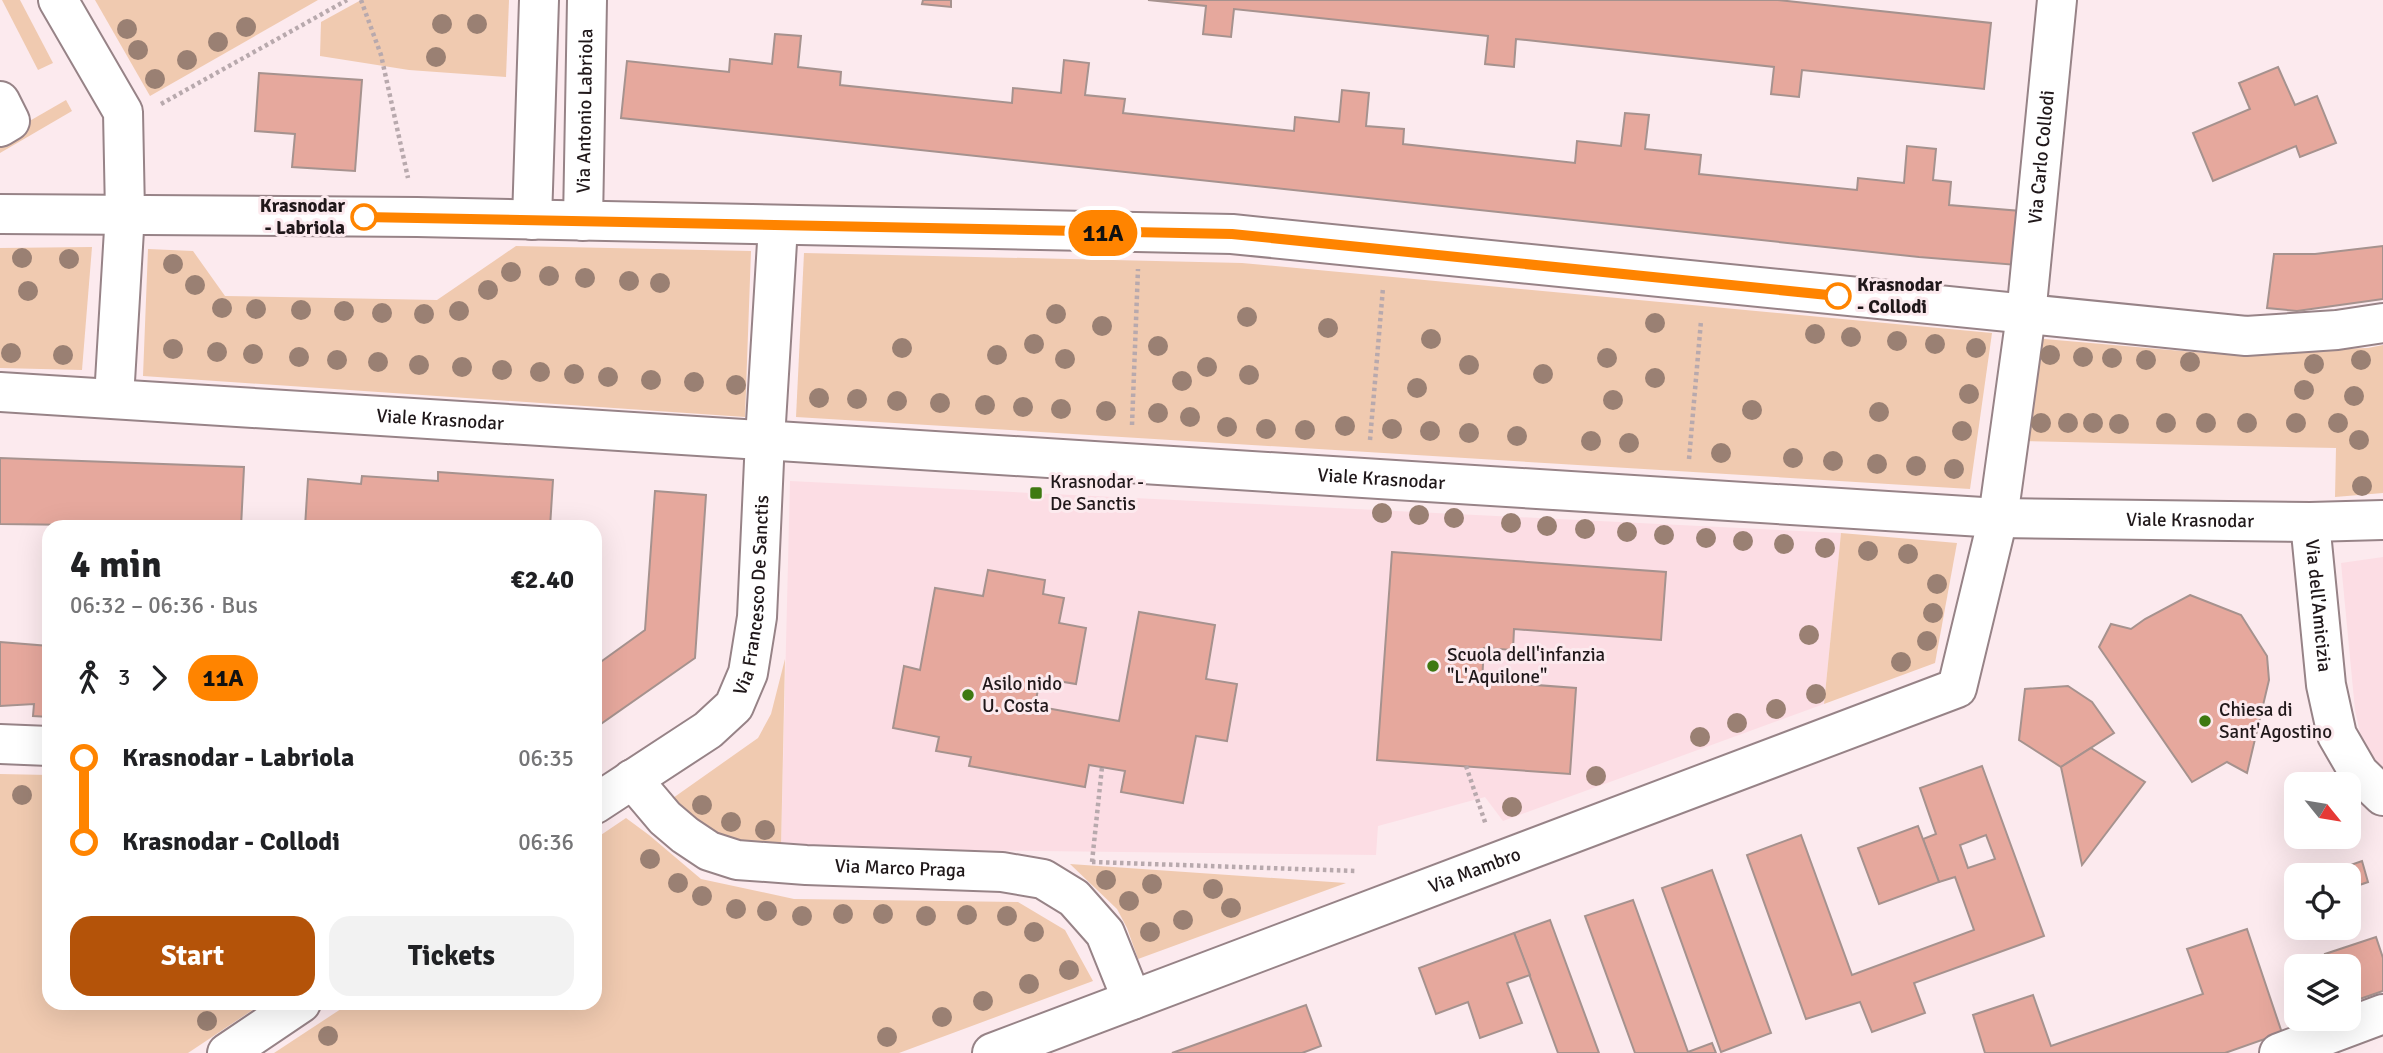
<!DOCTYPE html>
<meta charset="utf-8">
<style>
body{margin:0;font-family:Signika,sans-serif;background:#f2f2f2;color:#202124;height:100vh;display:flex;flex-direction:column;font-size:26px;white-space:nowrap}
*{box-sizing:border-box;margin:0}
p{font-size:23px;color:#757577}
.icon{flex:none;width:38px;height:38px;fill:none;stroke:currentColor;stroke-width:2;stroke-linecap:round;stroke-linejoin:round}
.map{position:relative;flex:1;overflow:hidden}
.side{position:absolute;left:42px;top:520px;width:560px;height:490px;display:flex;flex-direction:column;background:#fff;border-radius:21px;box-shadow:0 7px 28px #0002}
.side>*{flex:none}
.badge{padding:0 14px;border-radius:23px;font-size:24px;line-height:46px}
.needle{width:46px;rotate:120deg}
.buttons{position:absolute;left:2284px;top:772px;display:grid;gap:14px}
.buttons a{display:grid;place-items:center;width:77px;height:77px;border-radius:14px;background:#fff;box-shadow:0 7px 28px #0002;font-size:35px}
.map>.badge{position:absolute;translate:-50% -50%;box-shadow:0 0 0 4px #fff}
.legs{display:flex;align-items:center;gap:10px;height:77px;padding:0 28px;font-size:23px}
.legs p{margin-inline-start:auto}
.summary{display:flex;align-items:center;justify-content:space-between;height:119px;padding:0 28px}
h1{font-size:38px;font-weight:700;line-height:52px}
.button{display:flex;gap:14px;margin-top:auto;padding:14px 28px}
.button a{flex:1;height:80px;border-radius:21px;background:#b45309;color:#fff;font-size:28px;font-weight:700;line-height:80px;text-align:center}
.button a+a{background:#f2f2f2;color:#202124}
ul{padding:0 28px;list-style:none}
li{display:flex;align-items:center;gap:24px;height:84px;font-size:26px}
li i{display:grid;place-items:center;width:10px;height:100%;margin:0 9px;background:currentColor}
li i::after{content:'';width:18px;height:18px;margin:-9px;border:5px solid;border-radius:50%;background:#fff}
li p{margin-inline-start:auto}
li:first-child i{background:linear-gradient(#0000 50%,currentColor 0)}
li:last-child i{background:linear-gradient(currentColor 50%,#0000 0)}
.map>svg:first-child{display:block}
.built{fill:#fcdde4}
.green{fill:#f0cab0}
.building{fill:#e6a89d;stroke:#a6928e;stroke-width:2;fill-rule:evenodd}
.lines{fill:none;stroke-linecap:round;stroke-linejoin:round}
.minor-casing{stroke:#978387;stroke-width:42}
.path{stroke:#b8a9ad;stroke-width:4.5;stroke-dasharray:3.5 3.5;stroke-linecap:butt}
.minor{stroke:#fff;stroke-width:38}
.tree{fill:#9a8073}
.line-1-casing{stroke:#fff;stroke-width:16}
.line-1{stroke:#ff8400;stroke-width:10}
.stop-1-dot{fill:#fff;stroke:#ff8400;stroke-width:3.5}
.poi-dot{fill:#3e7911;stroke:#fceaee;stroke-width:2.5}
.labels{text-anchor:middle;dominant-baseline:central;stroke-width:6;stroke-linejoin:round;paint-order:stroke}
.street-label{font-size:19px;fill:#20181a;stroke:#fceaee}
.stop-label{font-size:19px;font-weight:bold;fill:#20181a;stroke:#fceaee;text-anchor:end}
.poi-label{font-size:19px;fill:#20181a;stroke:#fceaee;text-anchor:start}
</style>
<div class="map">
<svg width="2383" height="1053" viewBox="0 0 2383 1053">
<rect width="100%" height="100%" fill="#fceaee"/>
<g class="built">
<polygon points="790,481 1841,533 1824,704 1503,821 1485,797 1378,826 1376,855 781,848"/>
<polygon points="2383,557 2383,770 2362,741 2355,710 2341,563"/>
</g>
<g class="green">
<polygon points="2,0 20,0 53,63 38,70"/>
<polygon points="95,0 318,0 150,96"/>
<polygon points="361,0 509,0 506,77 409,70 320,56 321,22"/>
<polygon points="66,100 72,111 0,153 0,138"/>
<polygon points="516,246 751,251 745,417 143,376 148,249 193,251 225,296 437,300"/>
<polygon points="92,247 82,370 0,368 0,248"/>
<polygon points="804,253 1242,263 1992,333 1970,489 796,417"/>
<polygon points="2033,338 2205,353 2368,348 2383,345 2383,493 2335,497 2336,448 2017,441"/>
<polygon points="1841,533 1957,543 1935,663 1824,704"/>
<path d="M785,659L781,848C769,847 755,846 742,843C717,838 687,820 673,798L758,738L771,714Z"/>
<polygon points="0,774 49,775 49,1003 263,1003 188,1053 0,1053"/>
<polygon points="626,818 649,835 701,879 794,899 1018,902 1065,930 1093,981 899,1053 274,1053 350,1003 595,1003 595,839"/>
<polygon points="1070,864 1346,883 1138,959 1127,928 1117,909"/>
</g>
<g class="building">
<polygon points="923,0 951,0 951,7 922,4"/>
<polygon points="1148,0 1778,0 1991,23 1984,89 1802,70 1799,97 1771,94 1774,67 1516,39 1514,67 1485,64 1488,36 1234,9 1231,37 1203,34 1206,6"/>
<polygon points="775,34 801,36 798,67 841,72 840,85 1012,103 1013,88 1061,93 1064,60 1089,63 1085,95 1125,99 1123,113 1294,131 1295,117 1339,122 1342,90 1369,93 1366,126 1404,129 1403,144 1575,163 1577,141 1621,146 1625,113 1649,115 1645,149 1701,155 1699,174 1857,190 1858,178 1904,183 1907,146 1936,149 1933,180 1951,182 1949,205 2021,211 2017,265 1919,257 621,118 627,61 729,72 730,59 772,64"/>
<polygon points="2278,67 2295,105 2317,96 2336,143 2300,157 2296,146 2213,181 2193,133 2250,109 2239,83"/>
<polygon points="259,73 362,80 355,171 292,167 295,134 255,131"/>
<polygon points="2383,246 2383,299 2297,311 2267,308 2274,254 2315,254"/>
<polygon points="0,458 244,467 241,527 0,524"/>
<polygon points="438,472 553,480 550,527 305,527 308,479 361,484 362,476 438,481"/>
<polygon points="655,491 706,495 695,658 595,728 595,666 645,630"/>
<polygon points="1392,552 1666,572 1661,640 1514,629 1513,650 1484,648 1482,681 1576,688 1570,774 1377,760"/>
<polygon points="988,570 1045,580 1043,594 1064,598 1059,623 1086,628 1076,684 1040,678 1035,706 1119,721 1139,612 1215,625 1206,679 1237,684 1227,741 1196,736 1183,803 1121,792 1125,771 1089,765 1085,787 969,766 971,757 936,751 939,737 893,728 904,666 920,670 935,588 983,596"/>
<polygon points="2190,595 2241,615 2267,656 2269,680 2247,773 2227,762 2192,782 2099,647 2111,624 2131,629 2145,619"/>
<polygon points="0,642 49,646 49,717 33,716 34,704 0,706"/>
<polygon points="2068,686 2092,702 2114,733 2061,767 2019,740 2025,689"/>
<polygon points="2091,748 2145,782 2082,865 2061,767"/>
<path d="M1982,766L2044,936L1914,983L1925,1013L1872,1032L1860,1002L1806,1019L1747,855L1801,835L1852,975L1974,930L1955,877L1939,882L1923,839L1936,834L1920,788ZM1986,835L1995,859L1968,868L1960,845Z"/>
<polygon points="1918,826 1939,882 1879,904 1858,848"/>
<polygon points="2362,861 2368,882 2348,889 2348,875 2322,875"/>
<polygon points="1712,870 1771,1033 1721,1052 1662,888"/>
<polygon points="1633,900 1688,1052 1712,1043 1716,1053 1635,1053 1585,916"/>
<polygon points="1550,920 1599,1053 1558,1053 1514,933"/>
<polygon points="2247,929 2282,1033 2225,1053 1985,1053 1973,1015 2033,995 2051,1046 2203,994 2187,949"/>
<polygon points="1514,933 1530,975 1507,983 1522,1023 1480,1038 1468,1002 1436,1014 1419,968"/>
<polygon points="2376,937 2383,958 2383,991 2348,1003 2348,966 2329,966 2325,954"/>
<polygon points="1306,1005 1321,1046 1302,1053 1172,1053"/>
</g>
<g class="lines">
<g class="minor-casing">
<g id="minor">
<polyline points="58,0 123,112 125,213 114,398"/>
<polyline points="0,101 10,121 0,127"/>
<polyline points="0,214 417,217 1232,234 2246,336 2337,330 2383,323"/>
<polyline points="532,220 539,0"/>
<path id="s1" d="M583,221L587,0"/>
<path id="s2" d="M0,392L1998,518L2310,522L2383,520"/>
<path id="s3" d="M2310,522L2326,685L2337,735L2359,773L2383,796"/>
<polyline points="0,744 49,746"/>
<path id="s4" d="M632,779L665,818L685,835L709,851L737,860L806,865L1002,872L1043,879L1074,898L1105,933L1132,1000"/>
<path id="s5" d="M595,804L708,730L734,706L748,673L757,617L765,439L778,226"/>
<polyline points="227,1053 301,1003"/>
<path id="s6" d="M992,1053L1957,688L1998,518L2026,315L2057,0"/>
<polyline points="2279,1053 2383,1014"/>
</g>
</g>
<g class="path">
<polyline points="361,0 381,55 408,178"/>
<polyline points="161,104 347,0"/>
<polyline points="1132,425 1138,269"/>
<polyline points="1370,440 1383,288"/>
<polyline points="1689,459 1701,321"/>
<polyline points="1466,766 1486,825"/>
<polyline points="1092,862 1356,871"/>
<polyline points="1092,862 1102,767"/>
</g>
<use href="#minor" class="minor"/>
</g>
<g class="tree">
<circle cx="442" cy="24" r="10"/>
<circle cx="477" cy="24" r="10"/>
<circle cx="246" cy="27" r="10"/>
<circle cx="127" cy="29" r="10"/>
<circle cx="218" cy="42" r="10"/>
<circle cx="138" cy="50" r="10"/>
<circle cx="436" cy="57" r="10"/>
<circle cx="187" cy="60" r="10"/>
<circle cx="155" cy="79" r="10"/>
<circle cx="22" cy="258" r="10"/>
<circle cx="69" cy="259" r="10"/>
<circle cx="173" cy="264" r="10"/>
<circle cx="511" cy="272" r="10"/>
<circle cx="549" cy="276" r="10"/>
<circle cx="585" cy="278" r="10"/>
<circle cx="629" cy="281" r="10"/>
<circle cx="660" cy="283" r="10"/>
<circle cx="195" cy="285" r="10"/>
<circle cx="488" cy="290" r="10"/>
<circle cx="28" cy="291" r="10"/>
<circle cx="222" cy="308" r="10"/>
<circle cx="256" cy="309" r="10"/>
<circle cx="301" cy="310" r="10"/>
<circle cx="344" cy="311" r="10"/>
<circle cx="459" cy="311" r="10"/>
<circle cx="382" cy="313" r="10"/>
<circle cx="424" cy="314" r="10"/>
<circle cx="1056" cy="314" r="10"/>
<circle cx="1247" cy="317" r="10"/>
<circle cx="1655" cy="323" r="10"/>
<circle cx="1102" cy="326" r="10"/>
<circle cx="1328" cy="328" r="10"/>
<circle cx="1815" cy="334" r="10"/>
<circle cx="1851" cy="337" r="10"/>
<circle cx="1431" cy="339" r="10"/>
<circle cx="1897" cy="341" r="10"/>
<circle cx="1034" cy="344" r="10"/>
<circle cx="1935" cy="344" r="10"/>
<circle cx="1158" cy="346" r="10"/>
<circle cx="902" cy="348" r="10"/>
<circle cx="1976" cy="348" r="10"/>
<circle cx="173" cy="349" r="10"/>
<circle cx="217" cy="352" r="10"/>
<circle cx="11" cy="353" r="10"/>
<circle cx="253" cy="354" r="10"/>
<circle cx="63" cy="355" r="10"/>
<circle cx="997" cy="355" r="10"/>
<circle cx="2050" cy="355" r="10"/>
<circle cx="299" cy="357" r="10"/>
<circle cx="2083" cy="357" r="10"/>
<circle cx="1607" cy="358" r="10"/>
<circle cx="2112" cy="358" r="10"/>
<circle cx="1065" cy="359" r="10"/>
<circle cx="337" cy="360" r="10"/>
<circle cx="2146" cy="360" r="10"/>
<circle cx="2361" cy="360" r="10"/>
<circle cx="378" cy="362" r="10"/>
<circle cx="2190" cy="362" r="10"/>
<circle cx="2314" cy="364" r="10"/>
<circle cx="419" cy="365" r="10"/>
<circle cx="1469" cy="365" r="10"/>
<circle cx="462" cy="367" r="10"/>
<circle cx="1207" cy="367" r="10"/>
<circle cx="502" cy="370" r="10"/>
<circle cx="540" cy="372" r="10"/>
<circle cx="574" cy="374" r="10"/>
<circle cx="1543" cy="374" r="10"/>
<circle cx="1249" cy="375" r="10"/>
<circle cx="608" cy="377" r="10"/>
<circle cx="1655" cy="378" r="10"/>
<circle cx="651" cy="380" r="10"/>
<circle cx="1182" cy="381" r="10"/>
<circle cx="694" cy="382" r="10"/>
<circle cx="736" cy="385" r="10"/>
<circle cx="1417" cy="388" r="10"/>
<circle cx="2304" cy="390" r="10"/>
<circle cx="1969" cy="394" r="10"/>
<circle cx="2354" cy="396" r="10"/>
<circle cx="819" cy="398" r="10"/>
<circle cx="857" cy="399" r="10"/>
<circle cx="1613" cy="400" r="10"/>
<circle cx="897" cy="401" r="10"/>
<circle cx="940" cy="403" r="10"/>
<circle cx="985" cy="405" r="10"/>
<circle cx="1023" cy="407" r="10"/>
<circle cx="1061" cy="409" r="10"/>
<circle cx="1752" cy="410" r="10"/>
<circle cx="1106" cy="411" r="10"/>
<circle cx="1879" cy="412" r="10"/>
<circle cx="1158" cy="413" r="10"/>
<circle cx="1190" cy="417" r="10"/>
<circle cx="2041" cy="423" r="10"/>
<circle cx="2068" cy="423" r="10"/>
<circle cx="2093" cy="423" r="10"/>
<circle cx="2166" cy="423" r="10"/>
<circle cx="2206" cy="423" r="10"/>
<circle cx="2247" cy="423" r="10"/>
<circle cx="2296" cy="423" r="10"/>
<circle cx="2338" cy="423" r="10"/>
<circle cx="2119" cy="424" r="10"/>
<circle cx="1345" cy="426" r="10"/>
<circle cx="1227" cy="427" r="10"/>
<circle cx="1266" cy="429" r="10"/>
<circle cx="1392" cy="429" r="10"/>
<circle cx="1305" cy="430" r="10"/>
<circle cx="1430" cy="431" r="10"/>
<circle cx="1962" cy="431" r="10"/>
<circle cx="1469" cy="433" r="10"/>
<circle cx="1517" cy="436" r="10"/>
<circle cx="2359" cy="440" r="10"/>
<circle cx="1591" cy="441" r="10"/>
<circle cx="1629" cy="443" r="10"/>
<circle cx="1721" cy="453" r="10"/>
<circle cx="1793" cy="458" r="10"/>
<circle cx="1833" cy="461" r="10"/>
<circle cx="1877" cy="464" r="10"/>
<circle cx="1916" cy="466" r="10"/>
<circle cx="1954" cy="469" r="10"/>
<circle cx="2362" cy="486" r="10"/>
<circle cx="1382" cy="513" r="10"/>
<circle cx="1419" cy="515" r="10"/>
<circle cx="1454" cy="518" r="10"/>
<circle cx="1511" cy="523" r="10"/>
<circle cx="1547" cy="526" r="10"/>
<circle cx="1585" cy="529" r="10"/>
<circle cx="1627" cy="532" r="10"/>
<circle cx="1664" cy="535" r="10"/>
<circle cx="1706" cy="538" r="10"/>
<circle cx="1743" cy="541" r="10"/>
<circle cx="1784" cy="544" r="10"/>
<circle cx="1825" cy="548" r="10"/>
<circle cx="1868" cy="551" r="10"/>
<circle cx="1908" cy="554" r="10"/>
<circle cx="1937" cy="584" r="10"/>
<circle cx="1933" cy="613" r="10"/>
<circle cx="1809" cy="635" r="10"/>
<circle cx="1927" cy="641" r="10"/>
<circle cx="1901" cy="662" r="10"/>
<circle cx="1816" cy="694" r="10"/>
<circle cx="1776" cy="709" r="10"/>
<circle cx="1737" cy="723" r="10"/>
<circle cx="1700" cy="737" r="10"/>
<circle cx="1596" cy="776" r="10"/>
<circle cx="22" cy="795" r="10"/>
<circle cx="702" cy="805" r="10"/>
<circle cx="1512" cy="807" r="10"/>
<circle cx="731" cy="822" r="10"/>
<circle cx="765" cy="830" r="10"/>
<circle cx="650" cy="859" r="10"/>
<circle cx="1106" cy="880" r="10"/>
<circle cx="678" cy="883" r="10"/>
<circle cx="1152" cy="884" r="10"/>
<circle cx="1213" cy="889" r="10"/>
<circle cx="702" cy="896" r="10"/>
<circle cx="1129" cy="901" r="10"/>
<circle cx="1231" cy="908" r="10"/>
<circle cx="736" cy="909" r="10"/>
<circle cx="767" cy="911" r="10"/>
<circle cx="843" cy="914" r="10"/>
<circle cx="883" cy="914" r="10"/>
<circle cx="967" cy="915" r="10"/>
<circle cx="802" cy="916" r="10"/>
<circle cx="926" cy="916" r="10"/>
<circle cx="1007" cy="916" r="10"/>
<circle cx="1183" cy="920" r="10"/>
<circle cx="1034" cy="932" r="10"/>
<circle cx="1150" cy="932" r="10"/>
<circle cx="1069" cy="970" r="10"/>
<circle cx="1029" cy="984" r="10"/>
<circle cx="983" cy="1001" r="10"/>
<circle cx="942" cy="1017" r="10"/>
<circle cx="207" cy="1021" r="10"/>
<circle cx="328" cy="1036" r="10"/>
<circle cx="887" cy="1037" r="10"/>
</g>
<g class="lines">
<g class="line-1-casing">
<polyline id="line-1" points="364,217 1232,234 1838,296"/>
</g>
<use href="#line-1" class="line-1"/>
</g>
<g class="stop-1-dot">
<circle cx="364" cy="217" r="12"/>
<circle cx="1838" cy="296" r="12"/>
</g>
<g class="poi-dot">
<rect x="1029" y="486" width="14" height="14" rx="3.5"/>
<circle cx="1433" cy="666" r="7"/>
<circle cx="968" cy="695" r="7"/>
<circle cx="2205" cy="721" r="7"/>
</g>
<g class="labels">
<g class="street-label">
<text stroke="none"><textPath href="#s1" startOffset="110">Via Antonio Labriola</textPath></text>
<text stroke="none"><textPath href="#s6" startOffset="1570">Via Carlo Collodi</textPath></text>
<text stroke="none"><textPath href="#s2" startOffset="441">Viale Krasnodar</textPath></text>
<text stroke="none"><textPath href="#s2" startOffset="1384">Viale Krasnodar</textPath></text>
<text stroke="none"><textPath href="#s2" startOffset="2194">Viale Krasnodar</textPath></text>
<text stroke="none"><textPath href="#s5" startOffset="284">Via Francesco De Sanctis</textPath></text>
<text stroke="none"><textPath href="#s3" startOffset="84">Via dell'Amicizia</textPath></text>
<text stroke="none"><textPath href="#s4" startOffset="299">Via Marco Praga</textPath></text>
<text stroke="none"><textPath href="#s6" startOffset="516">Via Mambro</textPath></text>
</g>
<g class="stop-label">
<text x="345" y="206">Krasnodar<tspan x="345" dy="22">- Labriola</tspan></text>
<text x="1857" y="285" text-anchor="start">Krasnodar<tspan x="1857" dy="22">- Collodi</tspan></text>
</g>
<g class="poi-label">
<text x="1050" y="482">Krasnodar -<tspan x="1050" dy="22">De Sanctis</tspan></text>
<text x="1447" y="655">Scuola dell'infanzia<tspan x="1447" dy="22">"L'Aquilone"</tspan></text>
<text x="982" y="684">Asilo nido<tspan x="982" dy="22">U. Costa</tspan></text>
<text x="2219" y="710">Chiesa di<tspan x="2219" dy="22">Sant'Agostino</tspan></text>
</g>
</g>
</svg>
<div class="buttons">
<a><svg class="needle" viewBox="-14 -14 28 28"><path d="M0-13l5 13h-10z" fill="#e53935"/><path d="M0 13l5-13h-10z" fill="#757577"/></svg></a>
<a><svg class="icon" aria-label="locate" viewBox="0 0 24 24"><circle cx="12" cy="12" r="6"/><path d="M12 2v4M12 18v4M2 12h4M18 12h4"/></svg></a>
<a><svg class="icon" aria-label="layers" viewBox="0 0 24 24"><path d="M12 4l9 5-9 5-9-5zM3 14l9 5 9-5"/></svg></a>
</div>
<b class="badge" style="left:1103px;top:233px;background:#ff8400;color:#111">11A</b>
<section class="side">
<div class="summary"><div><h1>4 min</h1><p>06:32 – 06:36 · Bus</p></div><b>€2.40</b></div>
<div class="legs"><svg class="icon" aria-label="walk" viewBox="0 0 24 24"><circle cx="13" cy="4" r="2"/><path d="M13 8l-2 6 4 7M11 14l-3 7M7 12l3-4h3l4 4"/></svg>3<svg class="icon" aria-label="forward" viewBox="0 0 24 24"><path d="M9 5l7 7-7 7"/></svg><b class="badge" style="background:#ff8400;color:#111">11A</b></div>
<ul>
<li><i style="color:#ff8400"></i><b>Krasnodar - Labriola</b><p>06:35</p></li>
<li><i style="color:#ff8400"></i><b>Krasnodar - Collodi</b><p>06:36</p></li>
</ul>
<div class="button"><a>Start</a><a>Tickets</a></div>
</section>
</div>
